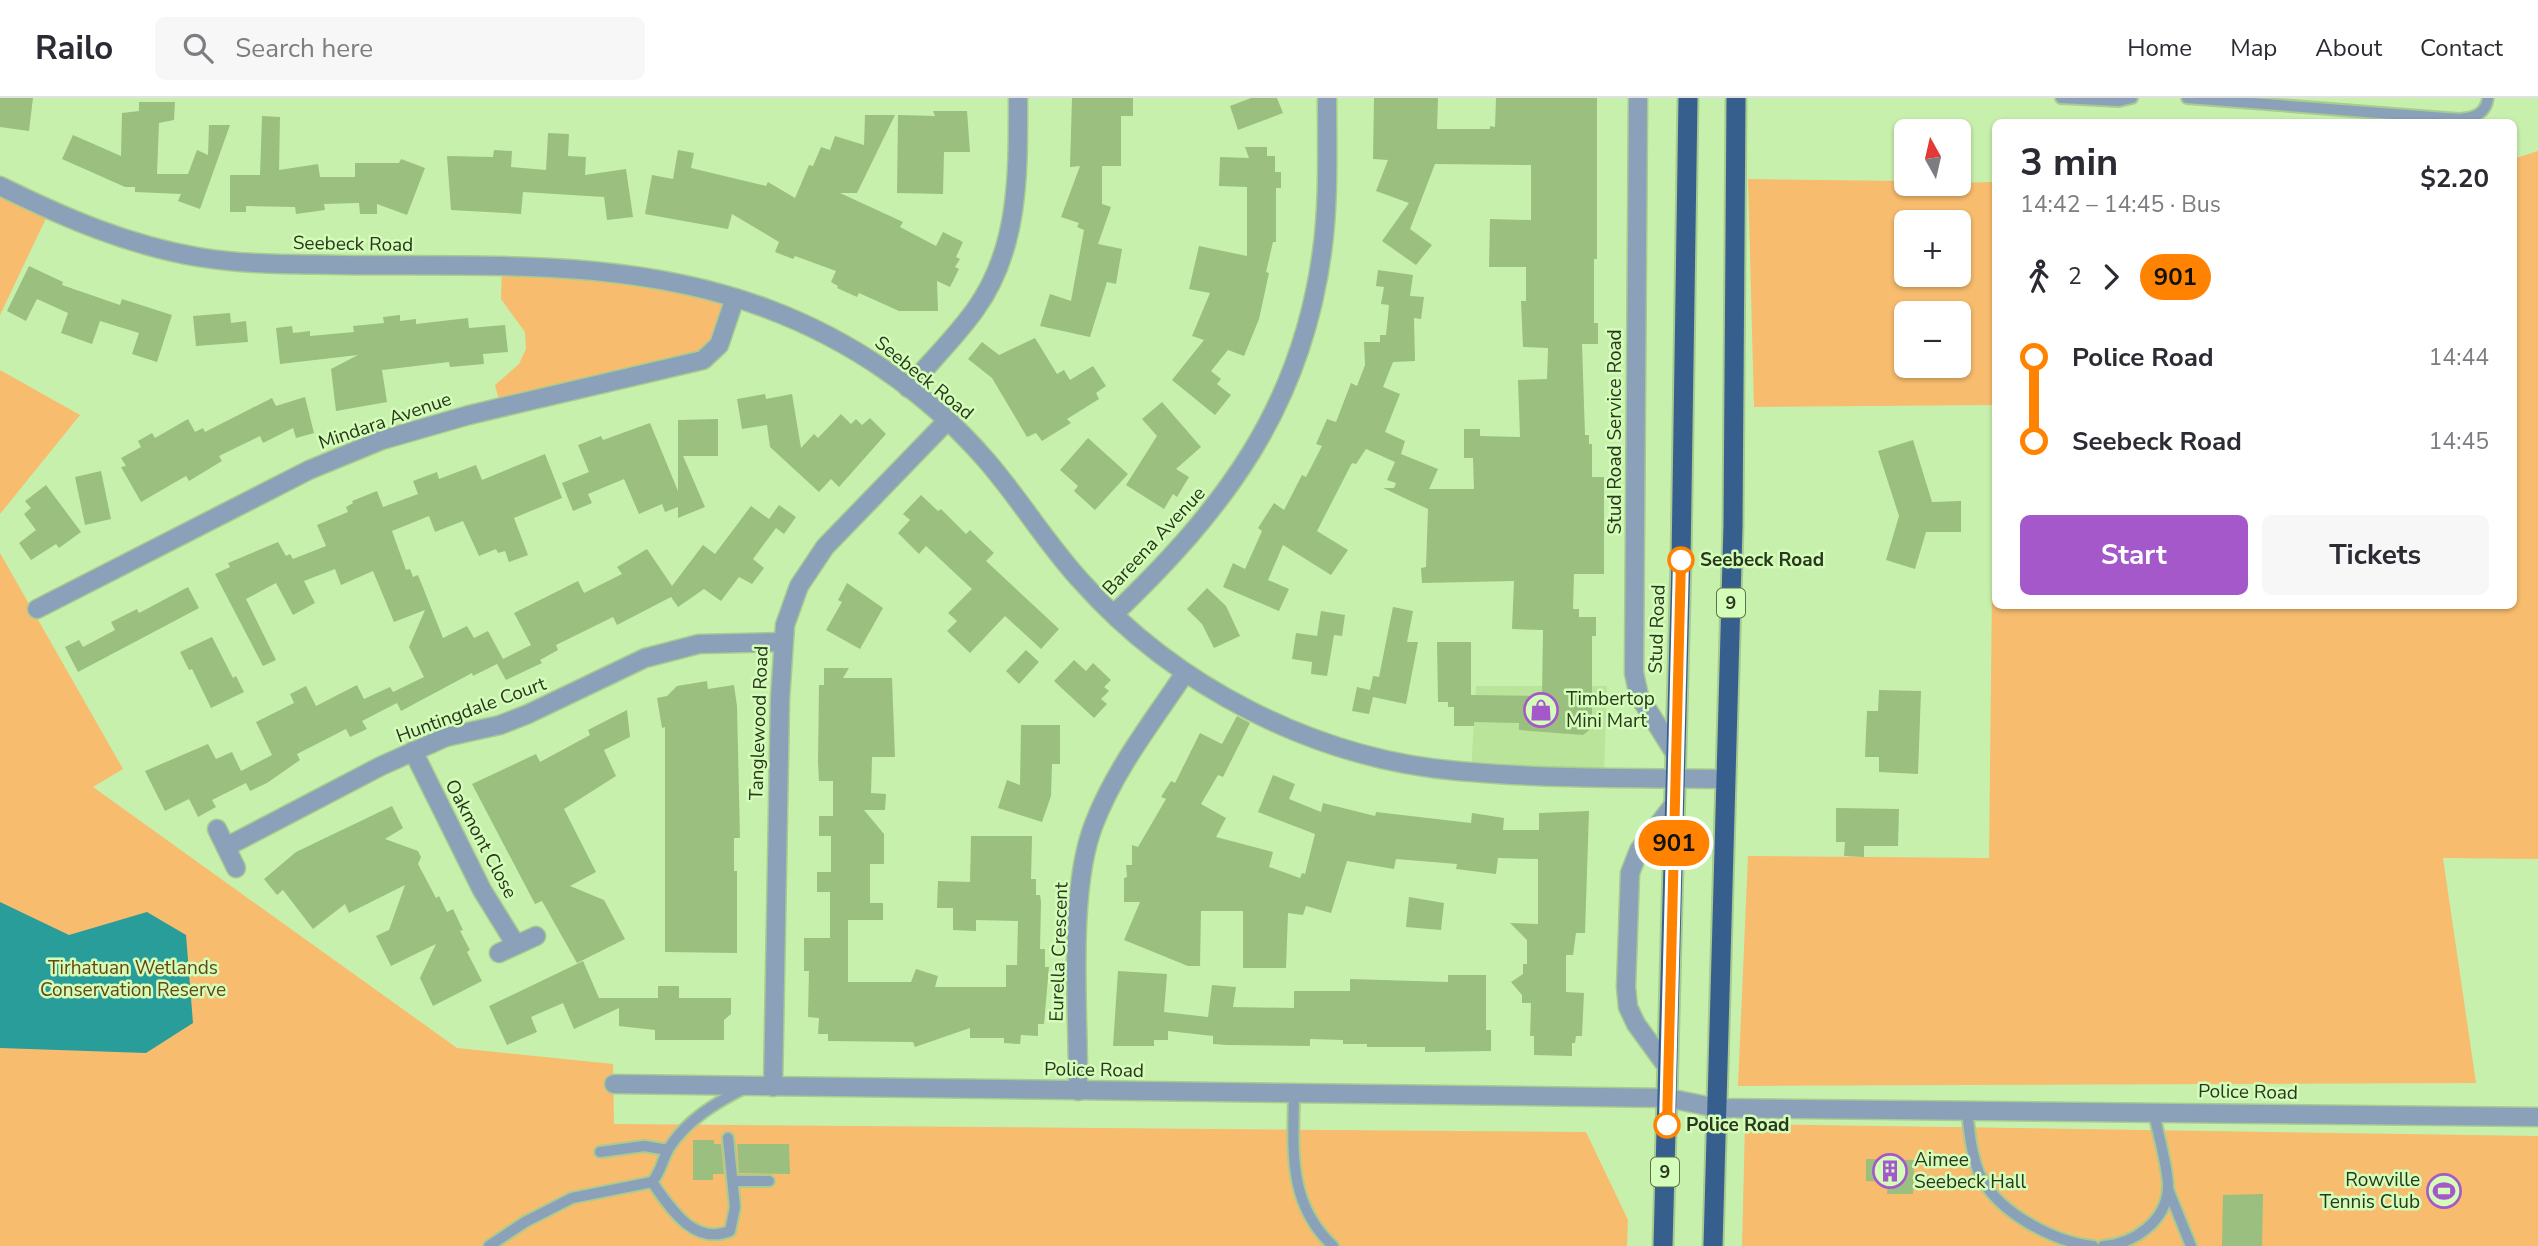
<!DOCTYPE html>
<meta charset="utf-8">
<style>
body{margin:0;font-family:"Nunito Sans",sans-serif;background:#f7f7f7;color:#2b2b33;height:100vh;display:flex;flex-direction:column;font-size:26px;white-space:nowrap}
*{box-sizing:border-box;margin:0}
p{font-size:23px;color:#7c7c81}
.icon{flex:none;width:38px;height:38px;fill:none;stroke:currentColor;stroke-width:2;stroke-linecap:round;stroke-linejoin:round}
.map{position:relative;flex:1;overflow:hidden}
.drawer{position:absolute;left:1992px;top:21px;width:525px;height:490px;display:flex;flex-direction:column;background:#fff;border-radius:10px;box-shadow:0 2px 5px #0004}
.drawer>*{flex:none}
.badge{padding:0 14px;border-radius:23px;font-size:24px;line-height:46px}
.needle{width:46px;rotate:352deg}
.tools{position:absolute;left:1894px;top:21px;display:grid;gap:14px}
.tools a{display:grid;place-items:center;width:77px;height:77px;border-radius:10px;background:#fff;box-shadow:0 2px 5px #0004;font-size:35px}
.map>.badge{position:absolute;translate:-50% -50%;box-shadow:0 0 0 4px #fff}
.legs{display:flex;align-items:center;gap:10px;height:77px;padding:0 28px;font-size:23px}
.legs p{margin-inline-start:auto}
.summary{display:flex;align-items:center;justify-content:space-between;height:119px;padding:0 28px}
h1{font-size:38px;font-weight:700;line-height:52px}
.primary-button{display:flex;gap:14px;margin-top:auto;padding:14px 28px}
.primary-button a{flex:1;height:80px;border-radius:10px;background:#a458ca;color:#fff;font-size:28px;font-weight:700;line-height:80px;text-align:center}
.primary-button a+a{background:#f7f7f7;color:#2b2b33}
ul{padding:0 28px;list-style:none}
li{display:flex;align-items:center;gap:24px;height:84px;font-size:26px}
li i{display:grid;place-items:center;width:10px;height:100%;margin:0 9px;background:currentColor}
li i::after{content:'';width:18px;height:18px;margin:-9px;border:5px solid;border-radius:50%;background:#fff}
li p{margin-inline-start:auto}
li:first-child i{background:linear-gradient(#0000 50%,currentColor 0)}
li:last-child i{background:linear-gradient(currentColor 50%,#0000 0)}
header{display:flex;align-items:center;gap:42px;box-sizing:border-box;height:98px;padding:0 35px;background:#fff;border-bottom:2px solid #e1e1e2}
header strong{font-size:33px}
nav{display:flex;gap:38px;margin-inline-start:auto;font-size:24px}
.search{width:490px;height:63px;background:#f7f7f7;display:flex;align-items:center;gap:18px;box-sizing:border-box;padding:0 24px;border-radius:10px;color:#7c7c81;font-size:26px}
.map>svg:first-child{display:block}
.built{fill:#b9e49a}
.green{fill:#f7bc6e;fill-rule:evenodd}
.water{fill:#289d9a}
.building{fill:#9abf7f}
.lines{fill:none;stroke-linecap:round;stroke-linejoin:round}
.service-casing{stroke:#a8cb90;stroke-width:14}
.minor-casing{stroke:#a8cb90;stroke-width:21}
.trunk-casing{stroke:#a8cb90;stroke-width:23}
.service{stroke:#8ba0b9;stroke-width:10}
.minor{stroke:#8ba0b9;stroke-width:18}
.trunk{stroke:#365f8e;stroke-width:19}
.line-1-casing{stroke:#fff;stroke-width:16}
.line-1{stroke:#ff8200;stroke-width:10}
.stop-1-dot{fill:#fff;stroke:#ff8200;stroke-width:3.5}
.labels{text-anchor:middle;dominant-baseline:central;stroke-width:5;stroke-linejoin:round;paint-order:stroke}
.shield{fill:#d5fdba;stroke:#5c724c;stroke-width:2}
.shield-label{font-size:18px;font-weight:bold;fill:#28371d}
.street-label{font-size:19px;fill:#28371d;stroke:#d5fdba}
.stop-label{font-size:19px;font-weight:bold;fill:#28371d;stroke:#d5fdba;text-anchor:start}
.poi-label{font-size:19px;fill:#28371d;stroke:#d5fdba;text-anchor:start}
.park-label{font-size:19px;fill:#674615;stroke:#d5fdba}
</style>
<header>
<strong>Railo</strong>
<div class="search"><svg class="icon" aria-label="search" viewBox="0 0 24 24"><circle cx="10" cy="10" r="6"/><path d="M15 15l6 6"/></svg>Search here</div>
<nav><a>Home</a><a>Map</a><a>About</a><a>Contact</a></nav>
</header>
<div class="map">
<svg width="2538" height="1148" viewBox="0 0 2538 1148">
<rect width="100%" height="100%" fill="#c8f0ad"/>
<polygon class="built" points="1476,588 1607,588 1604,678 1471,674"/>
<g class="green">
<path d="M2538,53V761L2443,760L2476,985L1738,988L1748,758L1989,760L1994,307L1754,309L1748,81L1906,83V86L1995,84V508H2513V61ZM1906,124H1958V177H1906ZM1958,215V268H1906V215Z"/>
<polygon points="0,88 50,112 0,217"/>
<polygon points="502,169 735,200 715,253 501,310 495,287 519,266 526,251 525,234 501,201"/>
<polygon points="0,272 80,317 0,416"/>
<polygon points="0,455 123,671 93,689 457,950 613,966 614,1026 1586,1034 1628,1122 1627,1148 0,1148"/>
<polygon points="1745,1026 2538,1038 2538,1148 1742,1148"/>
</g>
<polygon class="water" points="0,804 69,837 147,814 186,837 193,925 146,955 0,950"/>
<g class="building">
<polygon points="0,0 33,0 29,33 0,29"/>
<polygon points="1072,0 1133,0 1133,18 1121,18 1121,68 1102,68 1102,106 1111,109 1098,146 1122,151 1116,186 1107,184 1090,239 1040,228 1050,196 1071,203 1084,132 1077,129 1079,125 1061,119 1080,68 1070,69"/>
<polygon points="1251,0 1277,0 1283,15 1238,32 1230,8"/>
<polygon points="1374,0 1438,0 1437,31 1490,31 1490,28 1495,29 1496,0 1597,0 1597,161 1594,161 1594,225 1598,225 1598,246 1582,246 1585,337 1589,337 1589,346 1592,346 1592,379 1604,379 1604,476 1574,476 1573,511 1579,511 1579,519 1596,519 1596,538 1592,538 1592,630 1583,637 1519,632 1519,625 1474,624 1474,628 1454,628 1454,609 1448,609 1448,604 1438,604 1437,544 1471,544 1471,597 1542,598 1543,532 1512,531 1514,483 1422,485 1421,470 1426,469 1428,411 1383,390 1394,390 1396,385 1387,382 1395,364 1366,351 1356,366 1352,365 1317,433 1348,452 1331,477 1283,447 1268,482 1289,491 1279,513 1223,489 1233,465 1245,471 1262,433 1258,430 1274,405 1284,412 1302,377 1306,379 1322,348 1316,346 1327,321 1336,324 1351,285 1357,288 1365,267 1364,244 1380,244 1380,237 1386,237 1389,207 1381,206 1384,189 1376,188 1378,172 1413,177 1410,198 1424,199 1421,221 1414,220 1415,263 1393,264 1383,289 1400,296 1385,334 1405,343 1401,356 1438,371 1429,391 1474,391 1473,360 1464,360 1464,331 1480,331 1480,338 1520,339 1518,282 1547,281 1548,250 1523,249 1521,203 1526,203 1526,169 1489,169 1490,121 1531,122 1531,67 1435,66 1410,131 1432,147 1416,167 1382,143 1409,105 1376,93 1388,62 1373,61"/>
<polygon points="139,4 175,4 174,22 159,25 157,76 188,76 197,52 208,57 209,27 230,27 200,111 178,103 181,96 135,94 135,89 125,89 62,61 73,37 121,58 122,15 139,13"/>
<polygon points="933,13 967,13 970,54 944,54 943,96 897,95 898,17 935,18"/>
<polygon points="865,17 895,17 857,95 840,95 903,124 900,129 936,148 943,134 963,144 956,159 960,161 955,169 959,171 950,189 937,183 938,213 899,213 859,195 857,199 837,190 838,188 831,184 836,173 795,158 793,161 775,154 779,144 732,116 728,131 645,116 652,77 673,81 678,52 694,55 691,70 766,88 768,84 795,100 809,67 813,68 821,49 830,52 835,38 864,47"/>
<polygon points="262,18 280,19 279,72 318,66 320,79 355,79 355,65 399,65 401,61 425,70 407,117 377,106 377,116 360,116 359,105 324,106 325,112 296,116 295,109 246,108 246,114 230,114 230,77 260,77"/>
<polygon points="548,35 569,36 568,58 586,59 585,77 626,71 633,119 607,122 604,99 523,94 521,116 451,112 447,58 493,59 494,52 512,53 511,69 546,72"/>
<polygon points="1245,49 1267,49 1267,58 1275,58 1275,74 1281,74 1281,90 1276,90 1276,144 1273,144 1266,174 1269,175 1259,221 1244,258 1228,252 1211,273 1221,281 1217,286 1231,297 1215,317 1172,282 1204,242 1192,238 1210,195 1189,191 1199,148 1247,158 1247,89 1219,88 1220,59 1249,60"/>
<polygon points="29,168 63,184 62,187 120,207 122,201 172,217 157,264 132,256 139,235 100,223 92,246 61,235 68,215 37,201 26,223 7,213"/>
<polygon points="230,215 231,225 246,223 248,244 196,248 193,218"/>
<polygon points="400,217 400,223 416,221 416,226 468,220 469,230 505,227 508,254 483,256 484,266 450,269 449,264 382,272 387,304 336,313 331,271 358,257 280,266 276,230 292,228 293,235 310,233 310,238 354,234 353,228 384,225 383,219"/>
<polygon points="1035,240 1057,276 1064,272 1070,282 1093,268 1106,288 1096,295 1099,301 1067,321 1071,325 1042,343 1036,335 1027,339 992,280 968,261 982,244 999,257"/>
<polygon points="765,296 766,301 792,296 801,350 814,336 818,340 841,316 851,326 856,321 862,327 870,320 886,336 839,389 831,381 819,394 770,349 767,327 742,331 737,301"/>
<polygon points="305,299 314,335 296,340 293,330 263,345 260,338 219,358 222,363 189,383 186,378 141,404 121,369 126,368 121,360 141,349 138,343 152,335 155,340 188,321 195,334 203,330 205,334 272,300 276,308"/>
<polygon points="1162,304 1201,349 1176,371 1189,379 1177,399 1173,396 1164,411 1126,387 1157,338 1142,321"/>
<polygon points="718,321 718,358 683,358 705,409 678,420 678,409 665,414 662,406 639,416 624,381 588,396 592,405 573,413 562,385 589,374 578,347 601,338 603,342 650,325 678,393 678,322"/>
<polygon points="1088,340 1128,376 1095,412 1074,393 1078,388 1060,372"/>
<polygon points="1913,342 1932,404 1961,403 1961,434 1926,434 1915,471 1886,462 1899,418 1878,353"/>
<polygon points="545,356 562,400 514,420 528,457 509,464 505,453 498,455 496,451 479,458 463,423 435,434 429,418 392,433 406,472 410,471 413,479 418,477 443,540 467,528 474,540 488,533 503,561 531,547 514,515 578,483 584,495 622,476 617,469 647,451 672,488 703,447 715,456 751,408 769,421 779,407 796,419 784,436 776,430 753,461 764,470 752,486 739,479 721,503 704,491 678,509 671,499 617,527 613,519 556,547 558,552 540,562 542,565 506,582 497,566 473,578 472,575 401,613 397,605 362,623 367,631 350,639 346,631 297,656 300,662 267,685 250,693 246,685 212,702 216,709 198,719 189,701 165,713 145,673 208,646 216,661 232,654 241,673 272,657 256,624 294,605 290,596 306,588 316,608 357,587 364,601 390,589 393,594 424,579 409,549 425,512 394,524 373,473 341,487 335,471 304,483 315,505 293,517 276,485 246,501 276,562 263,568 215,476 230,469 228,465 278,444 286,458 290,456 293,461 326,448 317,427 348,414 346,409 353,405 352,403 377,393 383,409 418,396 413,383 437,374 439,381 476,367 482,382"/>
<polygon points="101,373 111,421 85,427 75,379"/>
<polygon points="46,387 81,434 59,450 56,446 31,462 19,445 36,432 24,416 31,410 25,403"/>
<polygon points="921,397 938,413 941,411 966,436 970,432 994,455 986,463 1059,531 1041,551 1005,518 970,555 947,533 957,523 948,515 972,491 926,448 919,456 898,435 910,422 903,416"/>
<polygon points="847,485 883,510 860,551 826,532 842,504 838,502"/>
<polygon points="188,489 199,510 78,574 65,549 79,542 83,549 115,532 111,524 137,511 139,515"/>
<polygon points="1207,490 1226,508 1240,538 1214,550 1202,526 1187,511"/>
<polygon points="1393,509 1413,513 1407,544 1418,544 1406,606 1373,599 1369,616 1352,613 1357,589 1370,592 1373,578 1379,579"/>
<polygon points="1321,513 1345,517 1342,538 1334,537 1327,578 1311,576 1312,564 1292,561 1296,535 1317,538"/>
<polygon points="212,539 233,580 236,578 244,594 211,610 192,571 189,572 180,554"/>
<polygon points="1026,552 1039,564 1019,586 1006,573"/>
<polygon points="1074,562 1086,573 1093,565 1111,582 1104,589 1109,593 1101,601 1107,606 1094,620 1054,583"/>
<polygon points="824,570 849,570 843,580 892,580 895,659 872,659 871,695 886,696 885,712 864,712 884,736 884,766 870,766 870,805 883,805 883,822 848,822 848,884 911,884 916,871 938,878 935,889 1006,889 1006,867 1017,867 1018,823 976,822 976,833 953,832 953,810 937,810 938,783 970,784 971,738 1032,738 1031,781 1036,781 1036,797 1040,797 1041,804 1040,851 1045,851 1045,869 1049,869 1044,926 1038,926 1038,938 1021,937 1020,946 1004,945 1004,940 970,940 970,930 915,949 913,944 828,943 828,936 818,936 819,920 808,919 809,873 804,873 804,840 830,840 830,794 817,794 817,774 831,774 831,738 819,738 819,718 833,718 833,683 819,683 818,664 819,587 824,587"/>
<polygon points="707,583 708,591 734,587 737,608 740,740 734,740 734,773 737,773 737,855 665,854 665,629 662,630 657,600 667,598 677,588"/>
<polygon points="1879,592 1921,593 1918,676 1879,674 1879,659 1865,659 1867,613 1878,613"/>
<polygon points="627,612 630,639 604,652 616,678 564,711 596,774 570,788 604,802 625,841 577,865 542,803 535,806 472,686 536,656 540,664 590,637 588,632"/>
<polygon points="1237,618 1250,625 1223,679 1218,677 1201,706 1226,720 1216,739 1273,754 1269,769 1300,780 1302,775 1305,776 1315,736 1258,714 1273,677 1295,686 1289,701 1321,714 1323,705 1375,718 1376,714 1471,725 1472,715 1504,720 1503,732 1539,732 1539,715 1589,713 1585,835 1576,835 1573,857 1566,857 1566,894 1584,895 1582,938 1576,938 1575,945 1572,945 1572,958 1534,957 1534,938 1530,938 1531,905 1522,905 1522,897 1511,884 1523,876 1523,866 1527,866 1527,842 1510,825 1538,826 1538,761 1498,760 1496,776 1456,771 1457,766 1396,761 1394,771 1347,763 1331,815 1306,808 1303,817 1288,815 1286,870 1243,870 1243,813 1201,813 1200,868 1188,868 1124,842 1140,804 1124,804 1124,780 1127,779 1126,767 1132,767 1132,747 1138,749 1166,701 1161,699 1171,683 1175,685 1200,635 1222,646"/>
<polygon points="1021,627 1060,627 1060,666 1052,666 1051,698 1042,724 998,710 1007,682 1020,687"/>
<polygon points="392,708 403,730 385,741 418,753 421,759 418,766 436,800 439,798 447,814 453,811 463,832 460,833 470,852 467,854 482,883 433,908 420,880 436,846 391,868 376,838 389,832 405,787 349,815 345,806 313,831 283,792 277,797 264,781 296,754"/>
<polygon points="1836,710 1899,711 1898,748 1864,748 1864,759 1844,758 1845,744 1836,744"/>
<polygon points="1409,799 1444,805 1441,832 1406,829"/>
<polygon points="583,863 599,900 658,900 658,888 679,888 679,900 731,900 731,916 724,922 724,942 655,942 655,932 619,928 619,910 574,931 563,905 531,919 537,934 507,947 489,908"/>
<polygon points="1118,873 1167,876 1164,914 1208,919 1212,887 1236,889 1233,909 1294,910 1294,893 1350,893 1350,881 1448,884 1448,877 1486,877 1486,932 1491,932 1491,953 1425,954 1425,949 1367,949 1367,946 1343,946 1343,942 1310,941 1310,948 1227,947 1213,946 1213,938 1168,933 1168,942 1154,942 1154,948 1113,948"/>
<polygon points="693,1042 714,1042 714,1046 721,1046 724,1076 713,1076 713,1082 693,1082"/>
<polygon points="737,1046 789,1046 790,1076 739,1075"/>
<polygon points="1866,1061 1914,1062 1913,1096 1887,1096 1888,1084 1866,1083"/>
<polygon points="2263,1096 2262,1148 2222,1148 2223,1097"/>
</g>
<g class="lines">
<g class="service-casing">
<g id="service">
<polyline points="2061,0 2119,3 2132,0"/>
<path d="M2187,0L2459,21C2474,20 2486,16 2488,0"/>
<path d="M1294,996C1293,1053 1288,1106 1333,1148"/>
<path d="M1967,1011C1969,1033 1971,1054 1979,1075C1996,1114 2054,1144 2093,1148"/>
<polyline points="600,1054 644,1048 668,1052"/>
<polyline points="733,1083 769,1083"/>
<path d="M652,1084C670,1109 693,1148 730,1133L735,1109L728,1040"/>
<polyline points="2168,1091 2191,1148"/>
<path d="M489,1148L525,1124L572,1100L652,1084C661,1074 662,1062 669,1050C687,1022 715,1005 745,990"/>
<path d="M2103,1148C2133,1146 2166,1124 2168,1090C2169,1072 2157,1034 2154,1014"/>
</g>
</g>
<g class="minor-casing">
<g id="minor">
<polyline points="1638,0 1634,575 1639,598 1676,657"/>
<path d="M0,88C63,119 127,147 198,159C245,167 293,166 341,167C485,169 631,159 768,211C851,242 928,295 986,362C1020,401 1046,445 1081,483C1175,589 1316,661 1458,673C1546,681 1637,680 1726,681"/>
<path d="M908,290C930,264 955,240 975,212C1020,150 1018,73 1018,0"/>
<polyline points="37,511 309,372 382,342 469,317 703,262 719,247 735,200"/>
<path d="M1114,516C1224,411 1301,310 1322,154C1329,104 1327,51 1327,0"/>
<polyline points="413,653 482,792 516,847"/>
<polyline points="217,731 236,770"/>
<polyline points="226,749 381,668 446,639 500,627 528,616 645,560 699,546 782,544"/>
<polyline points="499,855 536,838"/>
<polyline points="1668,970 1636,926 1628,909 1626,889 1630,775 1639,752 1675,705"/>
<polyline points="614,986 1668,1000 1717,1010 2538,1019"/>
<polyline points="773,989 780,601 785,527 799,488 825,449 948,322"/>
<path d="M1078,993C1079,918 1067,794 1094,726C1115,671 1153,623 1185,575"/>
</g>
</g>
<g class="trunk-casing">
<g id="trunk">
<polyline points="1663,1148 1681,462 1688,0"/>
<polyline points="1713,1148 1733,428 1736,0"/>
</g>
</g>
<use href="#service" class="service"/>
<use href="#minor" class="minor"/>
<use href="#trunk" class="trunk"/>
</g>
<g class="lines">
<g class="line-1-casing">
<polyline id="line-1" points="1667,1027 1681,462"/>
</g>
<use href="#line-1" class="line-1"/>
</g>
<defs>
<g id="shop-ring" transform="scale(1.75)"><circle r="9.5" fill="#d5fdba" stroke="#a458ca" stroke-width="1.5"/><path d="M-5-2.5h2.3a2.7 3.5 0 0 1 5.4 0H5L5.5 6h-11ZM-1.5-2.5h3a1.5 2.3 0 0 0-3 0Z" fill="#a458ca"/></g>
<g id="building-ring" transform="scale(1.75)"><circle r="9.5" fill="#d5fdba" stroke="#a458ca" stroke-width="1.5"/><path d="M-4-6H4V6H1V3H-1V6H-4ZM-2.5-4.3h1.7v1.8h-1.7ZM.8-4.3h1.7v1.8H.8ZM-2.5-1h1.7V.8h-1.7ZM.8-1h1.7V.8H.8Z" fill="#a458ca"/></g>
<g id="stadium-ring" transform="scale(1.75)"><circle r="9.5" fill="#d5fdba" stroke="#a458ca" stroke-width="1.5"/><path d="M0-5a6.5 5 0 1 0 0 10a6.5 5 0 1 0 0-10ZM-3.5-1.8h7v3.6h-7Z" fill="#a458ca"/></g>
</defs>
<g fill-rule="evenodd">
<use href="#shop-ring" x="1541" y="612"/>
<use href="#building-ring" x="1890" y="1073"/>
<use href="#stadium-ring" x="2444" y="1093"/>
</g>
<g class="stop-1-dot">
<circle cx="1681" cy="462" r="12"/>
<circle cx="1667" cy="1027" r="12"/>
</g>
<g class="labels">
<g class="shield">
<rect x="1717" y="490.5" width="28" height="29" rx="5"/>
<rect x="1651" y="1059.5" width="28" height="29" rx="5"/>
</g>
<g class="shield-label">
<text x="1731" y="505">9</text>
<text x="1665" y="1074">9</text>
</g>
<g class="street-label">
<text transform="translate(353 146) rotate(1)">Seebeck Road</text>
<text transform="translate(924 280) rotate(39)">Seebeck Road</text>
<text transform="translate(385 323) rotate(-19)">Mindara Avenue</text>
<text transform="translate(1615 334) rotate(-90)">Stud Road Service Road</text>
<text transform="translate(1154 443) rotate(-47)">Bareena Avenue</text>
<text transform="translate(1657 531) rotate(-88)">Stud Road</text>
<text transform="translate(471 612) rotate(-20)">Huntingdale Court</text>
<text transform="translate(759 625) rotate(-88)">Tanglewood Road</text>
<text transform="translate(481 741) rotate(62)">Oakmont Close</text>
<text transform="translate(1059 854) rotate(-88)">Eurella Crescent</text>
<text transform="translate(1094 972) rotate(1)">Police Road</text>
<text transform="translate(2248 994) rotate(1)">Police Road</text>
</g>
<g class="stop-label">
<text x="1700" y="462">Seebeck Road</text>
<text x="1686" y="1027">Police Road</text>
</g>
<g class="poi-label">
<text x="1566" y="601">Timbertop<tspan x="1566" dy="22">Mini Mart</tspan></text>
<text x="1914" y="1062">Aimee<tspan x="1914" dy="22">Seebeck Hall</tspan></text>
<text x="2420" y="1082" text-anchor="end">Rowville<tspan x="2420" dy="22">Tennis Club</tspan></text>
</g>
<g class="park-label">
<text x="133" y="870">Tirhatuan Wetlands<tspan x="133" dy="22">Conservation Reserve</tspan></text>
</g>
</g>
</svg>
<div class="tools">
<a><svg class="needle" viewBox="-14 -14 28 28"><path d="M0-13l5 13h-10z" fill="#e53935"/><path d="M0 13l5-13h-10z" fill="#7c7c81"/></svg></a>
<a>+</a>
<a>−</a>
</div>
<b class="badge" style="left:1674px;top:745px;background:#ff8200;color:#111">901</b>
<section class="drawer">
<div class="summary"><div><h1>3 min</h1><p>14:42 – 14:45 · Bus</p></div><b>$2.20</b></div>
<div class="legs"><svg class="icon" aria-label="walk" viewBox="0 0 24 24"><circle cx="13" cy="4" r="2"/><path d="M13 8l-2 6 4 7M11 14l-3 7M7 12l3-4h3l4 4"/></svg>2<svg class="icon" aria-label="forward" viewBox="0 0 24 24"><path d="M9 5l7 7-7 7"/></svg><b class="badge" style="background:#ff8200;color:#111">901</b></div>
<ul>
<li><i style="color:#ff8200"></i><b>Police Road</b><p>14:44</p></li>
<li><i style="color:#ff8200"></i><b>Seebeck Road</b><p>14:45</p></li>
</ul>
<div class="primary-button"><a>Start</a><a>Tickets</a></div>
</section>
</div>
